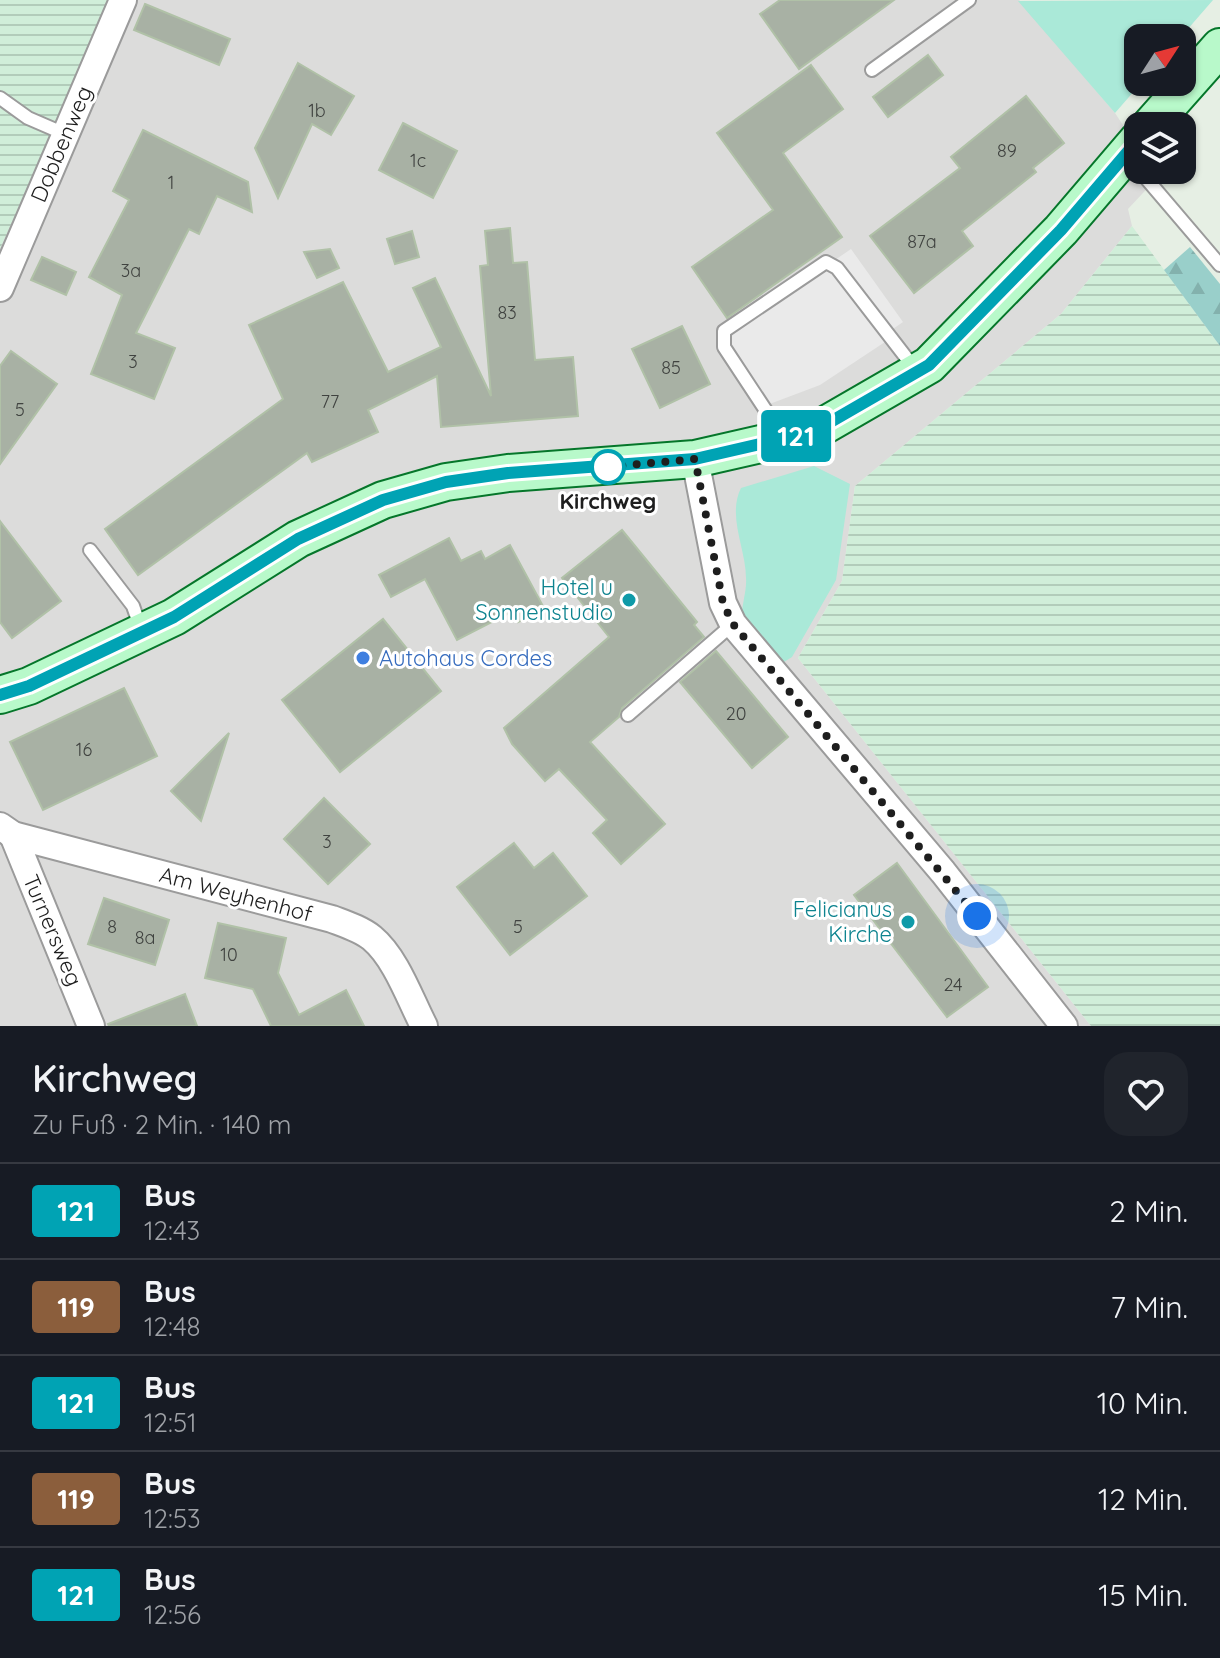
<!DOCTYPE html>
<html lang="de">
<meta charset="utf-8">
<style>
body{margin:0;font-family:Quicksand,sans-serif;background:#20242c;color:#f1f3f6;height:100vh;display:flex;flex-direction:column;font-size:30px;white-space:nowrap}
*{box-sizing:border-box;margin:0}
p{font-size:26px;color:#9ea1a6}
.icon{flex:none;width:44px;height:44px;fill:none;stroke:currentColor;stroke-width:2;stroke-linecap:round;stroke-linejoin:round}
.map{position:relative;height:1026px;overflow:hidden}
.panel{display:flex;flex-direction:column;background:#171b24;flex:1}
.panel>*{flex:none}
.badge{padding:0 16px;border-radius:6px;font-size:28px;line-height:52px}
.needle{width:52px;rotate:54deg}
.fabs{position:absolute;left:1124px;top:24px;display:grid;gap:16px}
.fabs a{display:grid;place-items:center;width:72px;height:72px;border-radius:16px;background:#171b24;box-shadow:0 2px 6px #0004;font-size:40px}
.you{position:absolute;width:40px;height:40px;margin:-20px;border:6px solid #fff;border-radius:50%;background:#1a73e8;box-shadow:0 0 0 12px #1a73e833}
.map>.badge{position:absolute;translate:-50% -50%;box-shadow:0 0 0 4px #fff}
.round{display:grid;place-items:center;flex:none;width:84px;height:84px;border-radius:24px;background:#20242c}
.headline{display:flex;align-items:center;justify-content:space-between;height:136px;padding:0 32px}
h1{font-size:38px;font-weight:600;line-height:60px}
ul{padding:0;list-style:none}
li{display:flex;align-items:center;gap:24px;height:96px;padding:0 32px;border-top:2px solid #363941}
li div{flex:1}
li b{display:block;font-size:30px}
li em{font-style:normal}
li .badge{min-width:88px;font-weight:700;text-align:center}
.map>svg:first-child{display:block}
.residential{fill:#dcdcdb}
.farmland{fill:url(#farmland-rules)}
.grass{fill:#aae9d8}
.forest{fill:url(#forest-firs)}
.parking{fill:#eaeaea}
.building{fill:#a8b1a4;stroke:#b0c1a7;stroke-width:2}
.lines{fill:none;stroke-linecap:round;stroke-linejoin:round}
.service-casing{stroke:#9b9b9b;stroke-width:16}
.minor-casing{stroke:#9b9b9b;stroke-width:30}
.secondary-casing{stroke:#05762a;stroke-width:40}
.service{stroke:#fff;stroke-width:12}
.minor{stroke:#fff;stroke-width:26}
.secondary{stroke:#b8f9ca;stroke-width:36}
.line-casing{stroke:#fff;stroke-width:18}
.line{stroke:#00a3b4;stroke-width:12}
.walk{stroke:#1e1e1e;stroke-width:8;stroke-dasharray:0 14.4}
.stop-dot{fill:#fff;stroke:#00a3b4;stroke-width:4}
.culture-dot{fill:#0f9aa8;stroke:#fff;stroke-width:3}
.shop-dot{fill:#3f7fe0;stroke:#fff;stroke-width:3}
.labels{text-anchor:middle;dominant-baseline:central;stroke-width:6;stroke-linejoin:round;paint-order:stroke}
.number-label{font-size:18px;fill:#404340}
.street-label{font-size:22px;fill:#1e1e1e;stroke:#fff}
.stop-label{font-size:22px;font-weight:bold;fill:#1e1e1e;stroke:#fff}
.culture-label{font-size:22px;fill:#0d838f;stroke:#fff;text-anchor:end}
.shop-label{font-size:22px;fill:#366cbe;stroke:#fff;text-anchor:start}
</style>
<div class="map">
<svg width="1220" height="1026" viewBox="0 0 1220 1026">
<defs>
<pattern id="farmland-rules" width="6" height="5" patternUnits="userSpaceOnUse" patternTransform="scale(2)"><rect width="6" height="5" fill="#d0eed9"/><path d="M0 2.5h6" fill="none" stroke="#b2ccba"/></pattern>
<pattern id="forest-firs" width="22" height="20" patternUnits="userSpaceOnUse" patternTransform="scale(2)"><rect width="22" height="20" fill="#99cfca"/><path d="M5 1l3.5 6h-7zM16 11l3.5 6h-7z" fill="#83b1ad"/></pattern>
</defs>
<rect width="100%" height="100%" fill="#e6efe4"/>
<polygon class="residential" points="0,0 1019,0 1115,113 1138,148 1138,170 1152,170 1157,178 1128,209 1132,226 1061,314 855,486 842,581 798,658 1091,1026 0,1026"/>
<g class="farmland">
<polygon points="0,0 111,0 0,249"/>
<polygon points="1132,226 1220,346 1220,1026 1091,1026 798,658 842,581 855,486 1061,314"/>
</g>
<g class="grass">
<polygon points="1213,0 1180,38 1138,38 1138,82 1142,82 1115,113 1018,1"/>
<path d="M814,466L850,484L836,580L792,657L784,662L742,616C742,603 747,590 746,578C746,549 727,516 741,488Z"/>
</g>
<polygon class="forest" points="1190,247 1220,284 1220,346 1164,270"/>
<polygon class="parking" points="851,249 903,322 890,331 894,336 820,385 767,405 728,346 727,334"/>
<g class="building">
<polygon points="780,0 894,0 799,69 760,14"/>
<polygon points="145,4 230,39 219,65 134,30"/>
<polygon points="928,55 943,75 888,117 873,97"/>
<polygon points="298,63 354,96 331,135 312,124 278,198 255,148"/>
<polygon points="811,65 843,109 783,153 842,237 727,318 692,267 773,210 717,133"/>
<polygon points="1026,96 1064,143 1033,168 1036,172 962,231 973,246 914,293 870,236 960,168 951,157"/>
<polygon points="403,123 457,151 433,198 379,170"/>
<polygon points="143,130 248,182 252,212 217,196 199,234 189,229 136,333 175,348 154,399 91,374 122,295 89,277 129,200 113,191"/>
<polygon points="510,228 513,263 527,262 535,360 573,357 578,416 441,427 437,376 368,410 378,432 312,462 307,453 138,575 105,529 283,399 249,325 343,282 388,372 441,347 413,288 435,278 491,396 480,266 488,265 485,231"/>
<polygon points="412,231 419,257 395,264 387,239"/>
<polygon points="330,249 339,268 317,278 304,252"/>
<polygon points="42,257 76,272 66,295 31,280"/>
<polygon points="682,326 710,384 660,408 632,349"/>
<polygon points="11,351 57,384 0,464 0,366"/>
<polygon points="0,521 61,601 12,638 0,622"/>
<polygon points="622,530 697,622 694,625 704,637 622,708 619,717 590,742 665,824 621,864 593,833 607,820 559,769 545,781 512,744 504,728 609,637 562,578"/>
<polygon points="449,538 461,561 481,551 485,559 510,545 544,608 518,622 513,611 457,640 425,579 391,597 379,575"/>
<polygon points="383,619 441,691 340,772 282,700"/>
<polygon points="716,651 788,737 752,768 680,682"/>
<polygon points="124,688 157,756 43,810 10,742"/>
<polygon points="229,733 201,821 171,791"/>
<polygon points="324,798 370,844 328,884 284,839"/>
<polygon points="514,843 534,868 553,853 587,896 510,955 457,887"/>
<polygon points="897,863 988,987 947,1017 854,895"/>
<polygon points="104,898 169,920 155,965 88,944"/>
<polygon points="218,923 286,938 278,973 299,1015 346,990 364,1026 271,1026 253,989 205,978"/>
<polygon points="185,994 197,1026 109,1026 108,1024"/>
</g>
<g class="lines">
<g class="service-casing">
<g id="service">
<polyline points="872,70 969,0"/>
<polyline points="0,98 28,118 65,134"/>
<polyline points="1139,170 1220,265"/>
<polyline points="782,435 724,347 724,331 826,262 837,268 915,369"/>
<polyline points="90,550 133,606 141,629"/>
<polyline points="628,715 733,624"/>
</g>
</g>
<g class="minor-casing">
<g id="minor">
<polyline points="0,288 123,0"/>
<polyline points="695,459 723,603 733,624 943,872 1064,1026"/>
<path d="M0,826L13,835L332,919C345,924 361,929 372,938C396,958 410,999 424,1026"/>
<polyline points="13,835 91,1026"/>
</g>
</g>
<g class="secondary-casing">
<g id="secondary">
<polyline points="1150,126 1220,47"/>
<polyline points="0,695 29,686 174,617 298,539 383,500 446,482 508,473 695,459 813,432 929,365 1061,230 1138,140"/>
</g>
</g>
<use href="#service" class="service"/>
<use href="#minor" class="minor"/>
<use href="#secondary" class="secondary"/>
</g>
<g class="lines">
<g class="line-casing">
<polyline id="line" points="0,695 29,686 174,617 298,539 383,500 446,482 508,473 695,459 813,432 929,365 1061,230 1138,140"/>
</g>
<use href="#line" class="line"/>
<polyline class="walk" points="608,467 695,459 723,603 733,624 977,916"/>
</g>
<circle class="stop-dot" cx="608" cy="467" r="16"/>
<g class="culture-dot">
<circle cx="629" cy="600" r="8"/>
<circle cx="908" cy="922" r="8"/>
</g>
<circle class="shop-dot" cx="363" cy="658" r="8"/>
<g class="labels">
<g class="number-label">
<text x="317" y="110">1b</text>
<text x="1007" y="150">89</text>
<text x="418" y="160">1c</text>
<text x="171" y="182">1</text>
<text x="922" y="241">87a</text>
<text x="131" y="270">3a</text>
<text x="507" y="312">83</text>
<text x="133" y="361">3</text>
<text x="671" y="367">85</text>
<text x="330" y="401">77</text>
<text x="20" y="409">5</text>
<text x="736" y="713">20</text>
<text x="84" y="749">16</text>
<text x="327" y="841">3</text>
<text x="112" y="926">8</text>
<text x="518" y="926">5</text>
<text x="145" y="937">8a</text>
<text x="229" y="954">10</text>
<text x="953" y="984">24</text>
</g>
<g class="street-label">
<text transform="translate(61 144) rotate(-67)">Dobbenweg</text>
<text transform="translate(236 894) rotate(15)">Am Weyhenhof</text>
<text transform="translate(53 930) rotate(67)">Turnersweg</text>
</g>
<g class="stop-label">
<text x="608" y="501">Kirchweg</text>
</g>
<g class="culture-label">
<text x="613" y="587">Hotel u<tspan x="613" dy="25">Sonnenstudio</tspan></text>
<text x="892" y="909">Felicianus<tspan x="892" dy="25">Kirche</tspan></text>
</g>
<g class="shop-label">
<text x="379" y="658">Autohaus Cordes</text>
</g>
</g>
</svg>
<div class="fabs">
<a><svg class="needle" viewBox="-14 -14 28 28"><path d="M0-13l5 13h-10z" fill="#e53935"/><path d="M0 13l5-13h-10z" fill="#9ea1a6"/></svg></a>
<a><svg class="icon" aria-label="layers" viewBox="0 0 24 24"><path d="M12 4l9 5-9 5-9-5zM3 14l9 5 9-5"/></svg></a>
</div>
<div class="you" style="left:977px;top:916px"></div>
<b class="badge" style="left:796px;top:436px;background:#00a3b4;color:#fff">121</b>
</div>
<section class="panel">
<div class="headline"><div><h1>Kirchweg</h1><p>Zu Fuß · 2 Min. · 140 m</p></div><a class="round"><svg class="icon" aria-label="heart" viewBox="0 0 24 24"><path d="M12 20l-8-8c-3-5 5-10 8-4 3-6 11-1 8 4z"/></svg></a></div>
<ul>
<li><span class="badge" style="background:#00a3b4;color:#fff">121</span><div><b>Bus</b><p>12:43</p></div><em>2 Min.</em></li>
<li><span class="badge" style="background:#8b5e3c;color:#fff">119</span><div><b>Bus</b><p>12:48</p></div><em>7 Min.</em></li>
<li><span class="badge" style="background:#00a3b4;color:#fff">121</span><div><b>Bus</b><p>12:51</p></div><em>10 Min.</em></li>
<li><span class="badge" style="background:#8b5e3c;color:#fff">119</span><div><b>Bus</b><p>12:53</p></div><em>12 Min.</em></li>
<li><span class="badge" style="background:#00a3b4;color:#fff">121</span><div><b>Bus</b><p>12:56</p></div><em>15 Min.</em></li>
</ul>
</section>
